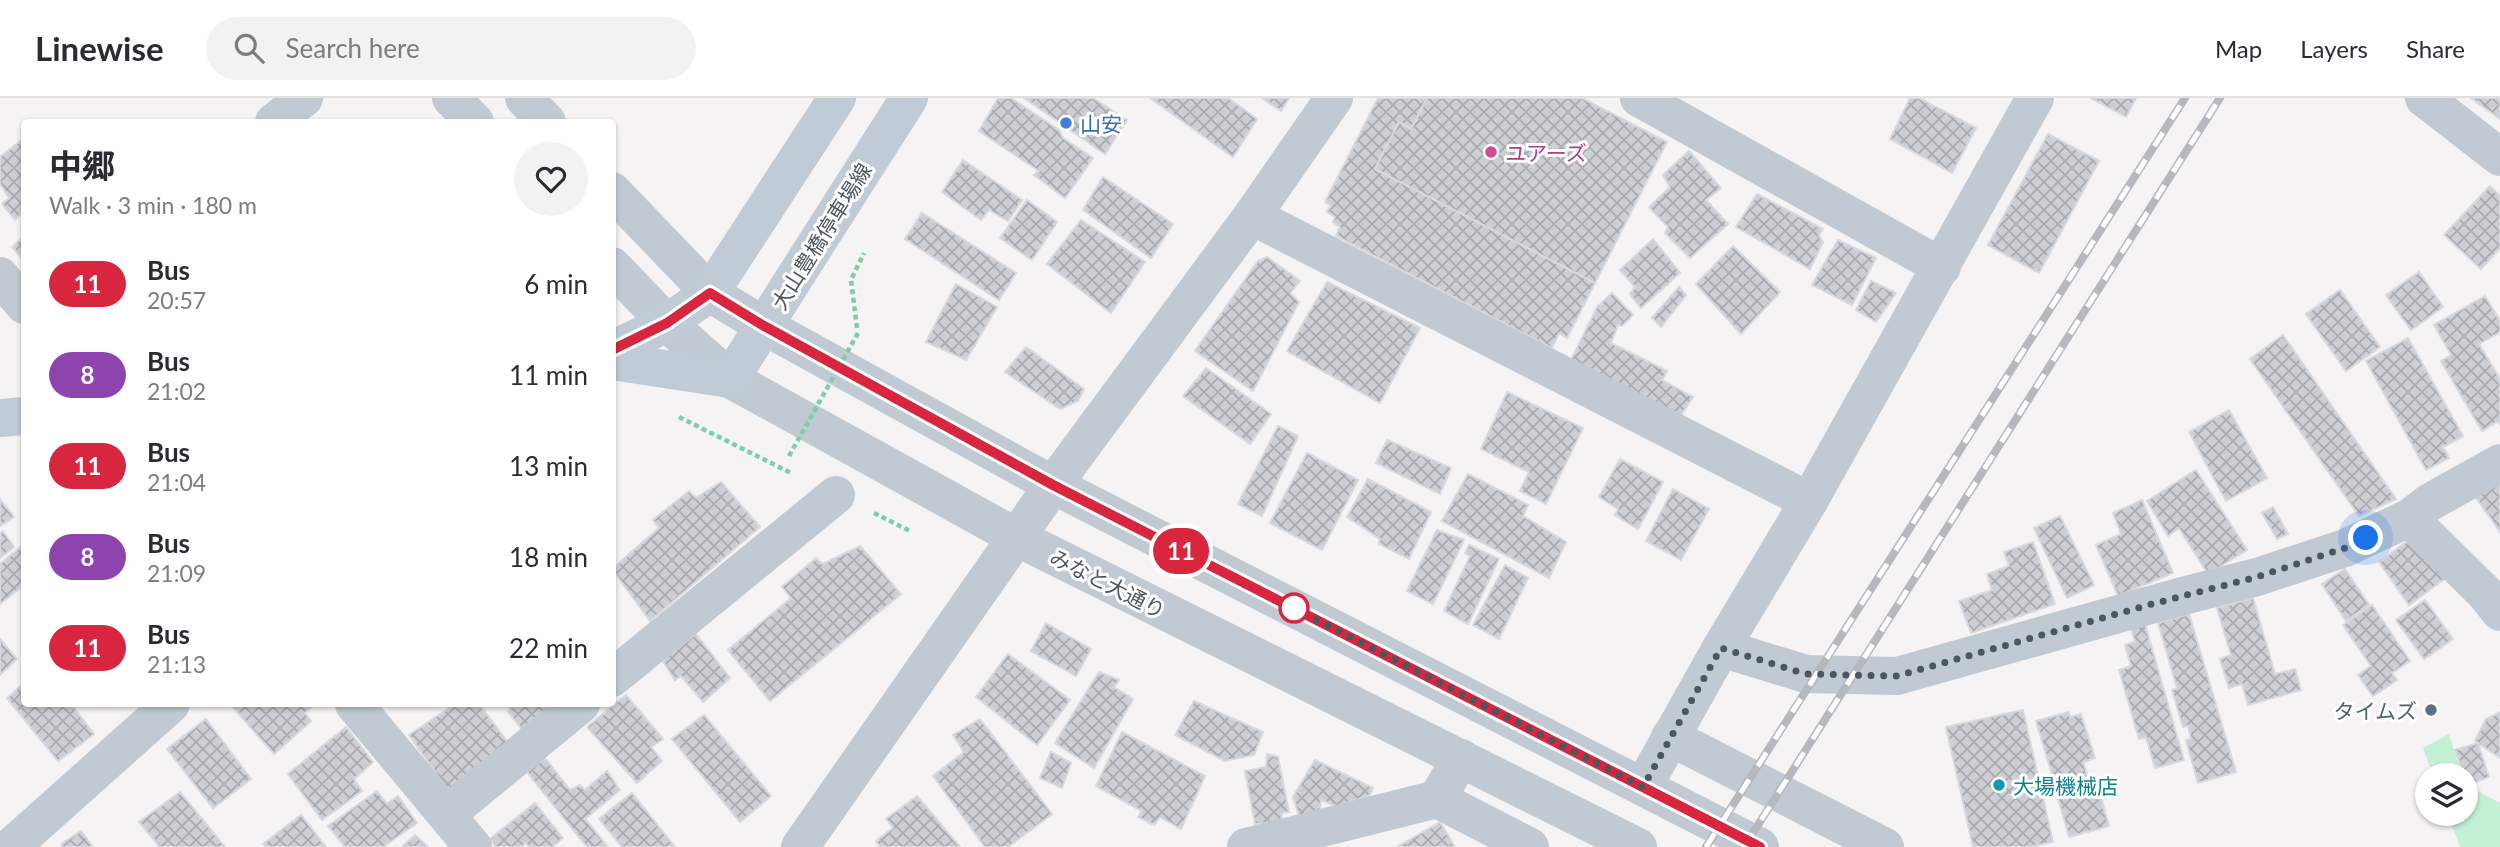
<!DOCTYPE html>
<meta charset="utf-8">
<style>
body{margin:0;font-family:Lato,"Noto Sans JP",sans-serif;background:#f2f2f3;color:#2b2b33;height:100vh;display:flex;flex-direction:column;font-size:26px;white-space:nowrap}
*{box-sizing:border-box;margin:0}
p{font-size:23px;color:#7c7c81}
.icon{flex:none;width:38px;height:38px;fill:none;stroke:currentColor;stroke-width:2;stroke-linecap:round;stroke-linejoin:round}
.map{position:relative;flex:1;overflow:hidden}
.side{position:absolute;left:21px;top:21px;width:595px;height:588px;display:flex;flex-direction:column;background:#fff;border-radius:7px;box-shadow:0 2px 5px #0004}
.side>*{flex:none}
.badge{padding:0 14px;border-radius:23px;font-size:24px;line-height:46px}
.buttons{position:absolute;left:2415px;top:665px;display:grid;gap:14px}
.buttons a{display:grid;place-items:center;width:63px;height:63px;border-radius:50%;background:#fff;box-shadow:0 2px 5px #0004;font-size:35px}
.you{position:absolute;width:35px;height:35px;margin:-18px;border:5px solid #fff;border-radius:50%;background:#1a73e8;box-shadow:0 0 0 10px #1a73e833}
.map>.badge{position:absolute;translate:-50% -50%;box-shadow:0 0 0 4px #fff}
.round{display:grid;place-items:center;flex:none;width:74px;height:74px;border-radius:37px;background:#f2f2f3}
.head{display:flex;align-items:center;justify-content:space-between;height:119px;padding:0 28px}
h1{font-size:33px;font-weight:700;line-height:52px}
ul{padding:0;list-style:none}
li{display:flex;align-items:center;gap:21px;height:91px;padding:0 28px}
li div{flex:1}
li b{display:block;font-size:26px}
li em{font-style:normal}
li .badge{min-width:77px;font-weight:700;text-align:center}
header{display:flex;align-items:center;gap:42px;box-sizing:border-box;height:98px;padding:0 35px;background:#fff;border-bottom:2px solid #e1e1e2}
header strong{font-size:33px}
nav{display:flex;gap:38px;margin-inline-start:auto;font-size:24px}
.search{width:490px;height:63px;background:#f2f2f3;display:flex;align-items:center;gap:18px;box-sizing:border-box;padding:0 24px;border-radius:38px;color:#7c7c81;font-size:26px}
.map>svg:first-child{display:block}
.green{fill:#c3f1d5}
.building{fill:url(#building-cross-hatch);stroke:#d7d9de;stroke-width:2}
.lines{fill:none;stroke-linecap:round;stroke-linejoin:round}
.path{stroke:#7ad0a6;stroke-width:4.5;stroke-dasharray:5 3.5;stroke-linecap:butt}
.minor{stroke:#c1cad2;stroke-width:38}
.tertiary{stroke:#c1cad2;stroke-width:38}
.secondary{stroke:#c1cbd6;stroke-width:38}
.rail-casing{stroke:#b5b8bd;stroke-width:8}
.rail{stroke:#fff;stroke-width:5;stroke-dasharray:16;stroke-linecap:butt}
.path-bridge{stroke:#7ad0a6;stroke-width:4.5;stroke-dasharray:5 3.5;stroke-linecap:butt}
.line-casing{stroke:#fff;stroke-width:16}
.line{stroke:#d7263d;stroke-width:10}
.walk{stroke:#4a5661;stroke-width:7;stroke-dasharray:0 12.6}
.shop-dot{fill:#3f7fe0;stroke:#fff;stroke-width:2.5}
.hotel-dot{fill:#d1479c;stroke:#fff;stroke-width:2.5}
.stop-dot{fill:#fff;stroke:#d7263d;stroke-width:3.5}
.service-dot{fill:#5c6f8a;stroke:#fff;stroke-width:2.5}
.culture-dot{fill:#0f9aa8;stroke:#fff;stroke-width:2.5}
.labels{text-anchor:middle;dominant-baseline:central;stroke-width:6;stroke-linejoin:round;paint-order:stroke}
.shop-label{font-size:21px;fill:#366cbe;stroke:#fff;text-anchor:start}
.hotel-label{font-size:21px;fill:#b23c85;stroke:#fff;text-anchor:start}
.street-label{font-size:21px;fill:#4a5661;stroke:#fff}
.service-label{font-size:21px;fill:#4e5e75;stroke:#fff;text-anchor:end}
.culture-label{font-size:21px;fill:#0d838f;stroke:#fff;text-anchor:start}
</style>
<header>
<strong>Linewise</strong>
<div class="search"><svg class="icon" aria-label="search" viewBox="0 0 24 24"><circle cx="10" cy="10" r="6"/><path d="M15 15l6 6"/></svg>Search here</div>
<nav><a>Map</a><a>Layers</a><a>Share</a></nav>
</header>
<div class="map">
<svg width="2500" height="749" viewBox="0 0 2500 749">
<defs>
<pattern id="building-cross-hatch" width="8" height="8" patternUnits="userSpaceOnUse" patternTransform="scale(1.75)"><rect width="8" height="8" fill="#cdcfd5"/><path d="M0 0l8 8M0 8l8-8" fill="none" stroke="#a8abb0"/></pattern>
</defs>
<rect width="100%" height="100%" fill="#f5f3f3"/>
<g class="green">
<polygon points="2449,636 2462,677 2433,677 2423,650"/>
<polygon points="2466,687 2500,705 2500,749 2460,749 2448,716 2466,716"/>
</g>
<g class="building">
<polygon points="998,0 1011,0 1059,32 1063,40 1093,60 1065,100 1034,77 1039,73 979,33"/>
<polygon points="1024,0 1093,0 1127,22 1105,56"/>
<polygon points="1150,0 1228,0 1257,21 1233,59"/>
<polygon points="1262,0 1289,0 1281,13"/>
<polygon points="1378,0 1427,0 1411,31 1399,24 1375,71 1595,185 1567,240 1559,235 1552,250 1336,138 1340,129 1333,124 1335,119 1327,114 1331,107 1325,104"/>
<polygon points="1427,0 1582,0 1667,44 1595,185 1375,71 1399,24 1411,31"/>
<polygon points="1910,0 1919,0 1976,30 1952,75 1890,41"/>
<polygon points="2091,0 2136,0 2126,19"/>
<polygon points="2471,0 2500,0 2500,21"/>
<polygon points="2048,36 2099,63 2039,175 1988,147"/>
<polygon points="24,40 24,113 15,122 2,106 9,100 0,86 0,59"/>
<polygon points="1689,53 1721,90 1706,102 1728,126 1690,160 1665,135 1668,129 1649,109 1670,89 1663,77"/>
<polygon points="963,62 1022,102 1008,123 989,112 981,122 942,94"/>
<polygon points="1103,79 1173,126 1151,160 1083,112"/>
<polygon points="2490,88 2500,98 2500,150 2481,171 2444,137"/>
<polygon points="1757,96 1823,131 1819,138 1823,144 1810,171 1736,129"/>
<polygon points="1027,102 1057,124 1032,162 1000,140"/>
<polygon points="922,115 1016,175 999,202 905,141"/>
<polygon points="1081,122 1145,164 1111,215 1047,166"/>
<polygon points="24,138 24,163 12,149"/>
<polygon points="1653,141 1680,175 1641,210 1630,196 1635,189 1620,172"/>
<polygon points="1838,142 1876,160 1852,207 1812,187"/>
<polygon points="1733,148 1780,194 1741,236 1696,186"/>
<polygon points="1267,159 1300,183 1290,195 1299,204 1253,293 1195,253 1258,163"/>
<polygon points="2419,174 2443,209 2411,232 2386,197"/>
<polygon points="1871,183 1896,195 1876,224 1856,212"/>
<polygon points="1327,184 1420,230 1380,305 1287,253"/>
<polygon points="956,186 997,209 966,262 926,244"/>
<polygon points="1679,189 1686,197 1661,229 1652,220"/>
<polygon points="2340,192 2380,249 2346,273 2306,216"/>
<polygon points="1612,195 1633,217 1622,228 1618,227 1611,245 1667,273 1662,282 1693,299 1679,320 1571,262 1597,209"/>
<polygon points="2485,198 2500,223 2500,234 2479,246 2500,281 2500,327 2498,323 2482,333 2441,263 2451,257 2434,227"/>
<polygon points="2283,237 2396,401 2359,418 2250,261"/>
<polygon points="2408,240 2463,338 2443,349 2449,360 2426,372 2366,263"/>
<polygon points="1026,249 1084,291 1078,303 1060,311 1005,274"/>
<polygon points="1206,270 1271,316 1250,346 1183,298"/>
<polygon points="1507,294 1583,330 1546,406 1520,393 1529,374 1481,351"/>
<polygon points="2229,312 2267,380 2226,403 2189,334"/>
<polygon points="1278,328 1298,338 1262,418 1238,406"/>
<polygon points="1387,342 1451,370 1440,396 1376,365"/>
<polygon points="1307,355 1358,382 1322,452 1270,425"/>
<polygon points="1620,361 1663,384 1638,431 1615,417 1618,411 1599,399"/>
<polygon points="2196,372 2247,452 2208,476 2179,430 2168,438 2147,403"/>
<polygon points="1468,376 1528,407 1523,418 1566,444 1549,480 1442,423"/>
<polygon points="1368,381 1431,414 1409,461 1379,446 1380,441 1347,419"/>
<polygon points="2500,382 2500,434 2475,398"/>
<polygon points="721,384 760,429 650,523 612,471 659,430 653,422 689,393 696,400"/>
<polygon points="1673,391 1709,411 1681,462 1646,443"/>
<polygon points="0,401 14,419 0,428"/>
<polygon points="2142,402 2173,475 2118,498 2096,447 2121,436 2113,415"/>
<polygon points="2273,409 2288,436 2277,441 2262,415"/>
<polygon points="2060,418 2094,487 2067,500 2034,430"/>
<polygon points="1437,432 1464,442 1433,506 1407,493"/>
<polygon points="3,433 14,449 0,460 0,436"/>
<polygon points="2409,442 2450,477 2409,507 2379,464"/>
<polygon points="2033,444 2055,506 1971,535 1959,503 1992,492 1987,476 2009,468 2004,454"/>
<polygon points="24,446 24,487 0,506 0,466"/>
<polygon points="1469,447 1499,461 1468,526 1444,513 1470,458 1465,455"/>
<polygon points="860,448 901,496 770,603 728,552 791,500 782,489 816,460 823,466"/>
<polygon points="1505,467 1528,480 1499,541 1473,527"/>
<polygon points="2345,471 2369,507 2346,523 2322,486"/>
<polygon points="2253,500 2275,576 2295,571 2301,592 2248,607 2242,586 2229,590 2220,561 2231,557 2217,510"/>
<polygon points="2425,502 2453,541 2424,561 2396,522"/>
<polygon points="2372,507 2410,563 2392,575 2397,582 2373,598 2358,577 2371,568 2343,527"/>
<polygon points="2189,516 2236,674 2198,685 2186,642 2191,641 2188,628 2183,629 2172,592 2177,590 2158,525"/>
<polygon points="1046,525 1091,551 1076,578 1031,553"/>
<polygon points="2145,526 2184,662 2155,670 2146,639 2139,641 2119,572 2131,568 2125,547 2135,544 2131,530"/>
<polygon points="696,536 730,580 703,604 681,578 675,582 662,562"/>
<polygon points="0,541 17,561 0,577"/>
<polygon points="1008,556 1070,602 1037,647 976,599"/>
<polygon points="1099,574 1119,582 1114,589 1133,601 1094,670 1055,645"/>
<polygon points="24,585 24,606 71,606 94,636 58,663 7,600"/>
<polygon points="626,597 663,641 651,649 662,663 637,685 587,629"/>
<polygon points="1194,603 1263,634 1254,657 1225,663 1175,637"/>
<polygon points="230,606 315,606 305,615 311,623 274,656"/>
<polygon points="455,606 479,606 513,651 448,698 438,678 409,637"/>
<polygon points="511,606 556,606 528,639 508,614 512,607"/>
<polygon points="2023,612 2053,744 2030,749 1973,749 1946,629"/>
<polygon points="2069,614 2070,619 2081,616 2095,660 2083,664 2090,684 2084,686 2086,692 2098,689 2109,728 2069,739 2058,700 2066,698 2064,692 2057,693 2036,623"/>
<polygon points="2500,614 2500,660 2475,643 2486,621"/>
<polygon points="704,617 771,698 740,724 672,641"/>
<polygon points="206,621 251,681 213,710 167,651"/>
<polygon points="980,621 1052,716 1008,749 985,749 933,678 964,654 953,637"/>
<polygon points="346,629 373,664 354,681 362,693 322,722 288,676"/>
<polygon points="1122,634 1205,678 1181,731 1160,719 1154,727 1138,719 1142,713 1096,688"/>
<polygon points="2478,645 2489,679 2467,687 2466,677 2464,677 2455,652"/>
<polygon points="1051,654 1071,665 1062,690 1040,680"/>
<polygon points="1267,656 1278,659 1289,714 1282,715 1281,724 1255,726 1245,673 1266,669"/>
<polygon points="545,660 570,692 580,687 585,692 607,673 620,692 585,721 608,749 587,749 527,674"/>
<polygon points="1315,662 1373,690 1369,698 1336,708 1321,702 1320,712 1299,718 1293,699"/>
<polygon points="377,693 387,706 398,698 417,725 383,749 345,749 328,728"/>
<polygon points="180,694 225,749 160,749 139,724"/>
<polygon points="632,695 675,749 622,749 599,721"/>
<polygon points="917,698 960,749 880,749 876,743 893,730 886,721"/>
<polygon points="535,705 563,740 552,749 529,749 526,745 521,749 496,749 490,741"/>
<polygon points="301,717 326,749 266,749 263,746"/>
<polygon points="1440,724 1455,749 1397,749"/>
<polygon points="81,733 93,749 63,749 61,746"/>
<polygon points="415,737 428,749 402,749"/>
</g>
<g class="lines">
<g class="path">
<polyline points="857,230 851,182 864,155"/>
<polyline points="679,319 793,376"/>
<polyline points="874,415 910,433"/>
</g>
<g class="minor">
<polyline points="1639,0 1942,169"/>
<polyline points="2424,0 2500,59"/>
<polyline points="274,24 304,0"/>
<polyline points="1252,118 1809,403"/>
<polyline points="0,178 24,207"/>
<polyline points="2409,420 2485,495 2500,514"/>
<polyline points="1721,550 1806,576 1897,578 2179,499 2257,479 2345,450 2409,420 2430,404 2500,365"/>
<polyline points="612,580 836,397"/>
<polyline points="354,606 473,749"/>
<polyline points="1670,639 1885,749"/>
<polyline points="1643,689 1721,550 1809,403 2035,0"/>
<polyline points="1437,701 1530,749"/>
<polyline points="447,716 581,606"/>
<polyline points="11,749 171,606"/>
<polyline points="1246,749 1437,701 1461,660"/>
</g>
<g class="tertiary">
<polyline points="451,0 475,24"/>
<polyline points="524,0 547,24"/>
<polyline points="612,93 710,195 764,228 1053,387 1760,749"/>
<polyline points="612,168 667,225 730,281 1018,440 1638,749"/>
<polyline points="800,749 1053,387 1252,118 1334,0"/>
</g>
<g class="secondary">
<polyline points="612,252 667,225 710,195 837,0"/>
<polyline points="612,263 730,281 909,0"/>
<polyline points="0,320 24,318"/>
</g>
<g class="rail-casing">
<g id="rail">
<polyline points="1706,749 2185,0"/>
<polyline points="1744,749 2220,0"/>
</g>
</g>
<use href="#rail" class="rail"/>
<polyline class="path-bridge" points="789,358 858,235"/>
</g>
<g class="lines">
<g class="line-casing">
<polyline id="line" points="612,252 667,225 710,195 764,228 1053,387 1760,749"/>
</g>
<use href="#line" class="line"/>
<polyline class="walk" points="1294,510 1643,689 1721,550 1806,576 1897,578 2152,506 2257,479 2345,450 2366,440"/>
</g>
<circle class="shop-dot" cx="1066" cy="25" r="7"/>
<circle class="hotel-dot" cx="1491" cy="54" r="7"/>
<circle class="stop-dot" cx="1294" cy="510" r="14"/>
<circle class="service-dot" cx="2431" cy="612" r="7"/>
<circle class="culture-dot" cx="1999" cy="687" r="7"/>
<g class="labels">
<g class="shop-label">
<text x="1080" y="25">山安</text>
</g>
<g class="hotel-label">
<text x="1505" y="54">ユアーズ</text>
</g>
<g class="street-label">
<text transform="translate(821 138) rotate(-58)">大山豊橋停車場線</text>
<text transform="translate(1108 485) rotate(27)">みなと大通り</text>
</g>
<g class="service-label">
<text x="2417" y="612">タイムズ</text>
</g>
<g class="culture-label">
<text x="2013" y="687">大場機械店</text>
</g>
</g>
</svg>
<div class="buttons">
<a><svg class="icon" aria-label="layers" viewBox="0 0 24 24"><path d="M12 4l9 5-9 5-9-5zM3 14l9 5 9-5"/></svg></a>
</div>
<div class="you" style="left:2366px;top:440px"></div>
<b class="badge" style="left:1181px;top:453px;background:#d7263d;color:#fff">11</b>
<section class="side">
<div class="head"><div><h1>中郷</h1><p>Walk · 3 min · 180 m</p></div><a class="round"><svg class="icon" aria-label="heart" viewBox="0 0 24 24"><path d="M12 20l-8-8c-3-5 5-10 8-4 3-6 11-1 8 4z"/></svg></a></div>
<ul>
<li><span class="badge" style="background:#d7263d;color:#fff">11</span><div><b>Bus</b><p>20:57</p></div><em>6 min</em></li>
<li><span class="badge" style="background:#8e44ad;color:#fff">8</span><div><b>Bus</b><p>21:02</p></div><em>11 min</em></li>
<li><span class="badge" style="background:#d7263d;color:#fff">11</span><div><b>Bus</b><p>21:04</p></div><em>13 min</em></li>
<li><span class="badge" style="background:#8e44ad;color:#fff">8</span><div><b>Bus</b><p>21:09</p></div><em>18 min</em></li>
<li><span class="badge" style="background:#d7263d;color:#fff">11</span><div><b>Bus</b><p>21:13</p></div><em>22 min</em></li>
</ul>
</section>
</div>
